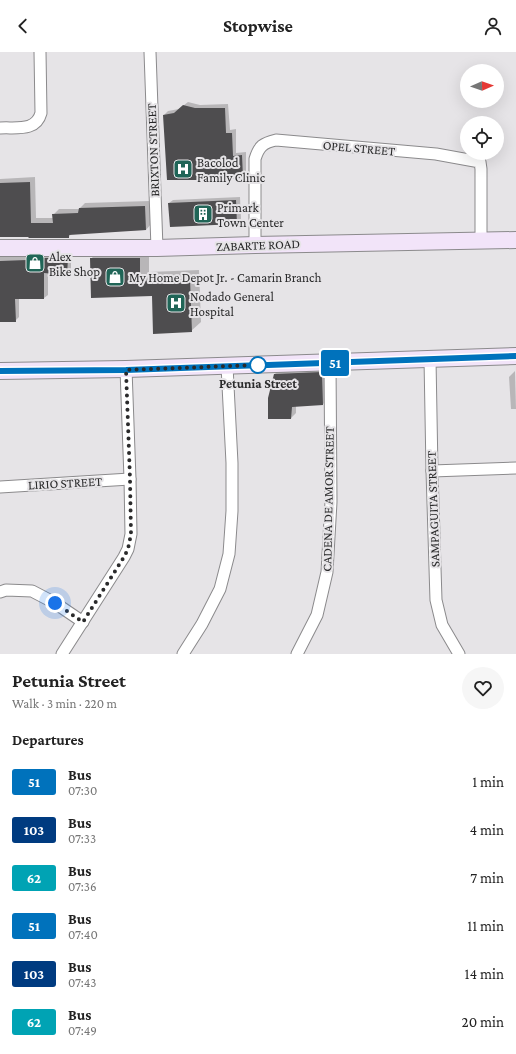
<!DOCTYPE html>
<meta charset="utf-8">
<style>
body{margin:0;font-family:"Crimson Pro",serif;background:#f6f6f6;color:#222;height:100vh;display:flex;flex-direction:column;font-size:15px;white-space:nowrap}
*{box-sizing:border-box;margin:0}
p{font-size:13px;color:#767676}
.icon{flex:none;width:22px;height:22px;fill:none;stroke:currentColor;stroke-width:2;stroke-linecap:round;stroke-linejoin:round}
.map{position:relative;height:602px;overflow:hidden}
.panel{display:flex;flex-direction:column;background:#fff;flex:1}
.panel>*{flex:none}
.badge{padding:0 8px;border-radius:3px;font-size:14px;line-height:26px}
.needle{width:26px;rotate:88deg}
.controls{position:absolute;left:460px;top:12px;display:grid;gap:8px}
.controls a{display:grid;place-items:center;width:44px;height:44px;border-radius:50%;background:#fff;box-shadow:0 4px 16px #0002;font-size:20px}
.you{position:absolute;width:20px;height:20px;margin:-10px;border:3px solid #fff;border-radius:50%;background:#1a73e8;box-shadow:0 0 0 6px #1a73e833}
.map>.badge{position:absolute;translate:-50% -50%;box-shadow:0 0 0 2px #fff}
h2{padding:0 12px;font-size:15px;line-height:36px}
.round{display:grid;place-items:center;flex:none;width:42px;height:42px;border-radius:21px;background:#f6f6f6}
.headline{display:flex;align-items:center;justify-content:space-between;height:68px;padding:0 12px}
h1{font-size:19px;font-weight:700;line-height:30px}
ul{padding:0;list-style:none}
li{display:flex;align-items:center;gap:12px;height:48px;padding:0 12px}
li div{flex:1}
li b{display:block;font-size:15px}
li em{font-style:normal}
li .badge{min-width:44px;font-weight:700;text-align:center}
header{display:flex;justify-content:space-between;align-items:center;height:52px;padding:0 12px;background:#fff;font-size:18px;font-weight:700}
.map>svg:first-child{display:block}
.shadow{fill:#0003}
.building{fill:#4e4d4f}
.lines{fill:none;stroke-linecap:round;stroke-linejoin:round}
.street-casing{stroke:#8b8a8c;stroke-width:13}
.secondary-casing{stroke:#8b8a8c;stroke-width:18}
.street{stroke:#fff;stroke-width:11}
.secondary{stroke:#f2e4f9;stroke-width:16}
.line-casing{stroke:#fff;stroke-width:9}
.line{stroke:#0072bc;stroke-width:6}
.walk{stroke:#2a2a2b;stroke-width:4;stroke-dasharray:0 7.2}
.stop-dot{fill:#fff;stroke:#0072bc;stroke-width:2}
.labels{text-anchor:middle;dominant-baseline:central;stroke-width:4;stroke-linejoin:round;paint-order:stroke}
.street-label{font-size:13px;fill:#2a2a2b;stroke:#e6e4e7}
.poi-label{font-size:13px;fill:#2a2a2b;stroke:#e6e4e7;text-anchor:start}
.stop-label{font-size:13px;font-weight:bold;fill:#2a2a2b;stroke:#e6e4e7}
</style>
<header><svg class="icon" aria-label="back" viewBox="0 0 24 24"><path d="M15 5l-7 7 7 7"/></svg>Stopwise<svg class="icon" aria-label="person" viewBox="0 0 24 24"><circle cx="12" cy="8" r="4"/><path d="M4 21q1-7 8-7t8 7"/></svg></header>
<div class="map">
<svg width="516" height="602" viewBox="0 0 516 602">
<rect width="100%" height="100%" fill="#e6e4e7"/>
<g class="shadow">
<polygon points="188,50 200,53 228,52 230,78 236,77 236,101 246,100 246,121 243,125 164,63 168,59 179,57"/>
<polygon points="35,125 36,166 53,166 53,163 59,157 79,157 85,151 150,149 151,172 146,178 72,181 68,186 30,184 0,184 0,127"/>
<polygon points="240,145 241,167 237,171 169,151 173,148"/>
<polygon points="149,196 149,220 199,218 201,270 191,279 153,243 91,207 100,197"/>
<polygon points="32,202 71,202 71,218 67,222 48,221 48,243 44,246 19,246 19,265 15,269 0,269 0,205 29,205"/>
<polygon points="327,316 328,348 323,352 296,354 296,361 291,366 275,322 279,317"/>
<polygon points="515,319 516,357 511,357 509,325"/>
</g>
<g class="building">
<polygon points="183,53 195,56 225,56 226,81 232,81 233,104 242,103 243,126 200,128 167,128 163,63 174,61"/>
<polygon points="30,130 31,171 53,171 52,162 78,161 79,156 145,154 146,178 69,183 69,186 28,186 29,185 0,185 0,131"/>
<polygon points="236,148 237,172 170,175 168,151"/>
<polygon points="27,206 68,206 67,223 44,221 44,247 15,247 16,270 0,270 0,209 27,208"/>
<polygon points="90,206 140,206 140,229 190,227 192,280 153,282 152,244 91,246"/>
<polygon points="322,320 323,353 292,355 291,367 268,367 268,346 274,322"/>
</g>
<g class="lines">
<g class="street-casing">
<g id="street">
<polyline points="150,0 157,196"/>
<path d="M0,76C16,75 36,80 41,61L40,0"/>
<path d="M255,193V107C259,94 263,91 276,88L436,102L480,110L481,117V188"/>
<polyline points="430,307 432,419 436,548 442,573 459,602"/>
<polyline points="432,419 516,416"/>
<polyline points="0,435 130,427"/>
<polyline points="0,540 6,538 32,539 55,551 83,570"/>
<polyline points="62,602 124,505 128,497 131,482 130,427 126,317"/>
<polyline points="183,602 202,572 220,537 229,502 232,459 232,411 227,314"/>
<polyline points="297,602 317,563 327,520 331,450 330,311"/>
</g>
</g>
<g class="secondary-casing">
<g id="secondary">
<polyline points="0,196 157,196 255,193 516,188"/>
<polyline points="0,319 126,317 516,304"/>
</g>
</g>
<use href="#street" class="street"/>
<use href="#secondary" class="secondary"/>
</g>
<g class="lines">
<g class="line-casing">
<polyline id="line" points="0,319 126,318 516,304"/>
</g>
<use href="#line" class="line"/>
<polyline class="walk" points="55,551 83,570 124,505 128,497 131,482 130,427 126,318 258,313"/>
</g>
<defs>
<g id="hospital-square" transform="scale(1)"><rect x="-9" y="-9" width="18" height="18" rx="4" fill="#206557" stroke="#e6e4e7"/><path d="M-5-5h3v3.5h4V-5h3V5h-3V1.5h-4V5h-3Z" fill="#fff"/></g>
<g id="building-square" transform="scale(1)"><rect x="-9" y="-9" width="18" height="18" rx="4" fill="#206557" stroke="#e6e4e7"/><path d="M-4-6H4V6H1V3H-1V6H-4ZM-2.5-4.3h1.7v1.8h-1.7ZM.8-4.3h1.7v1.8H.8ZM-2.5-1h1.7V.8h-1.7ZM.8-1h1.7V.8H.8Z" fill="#fff"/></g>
<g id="shop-square" transform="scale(1)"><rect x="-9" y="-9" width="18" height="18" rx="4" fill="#206557" stroke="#e6e4e7"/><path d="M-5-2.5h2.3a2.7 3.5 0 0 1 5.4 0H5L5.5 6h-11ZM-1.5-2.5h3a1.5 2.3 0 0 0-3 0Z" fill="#fff"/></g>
</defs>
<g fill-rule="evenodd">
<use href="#hospital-square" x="183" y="117"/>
<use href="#building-square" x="203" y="162"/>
<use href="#shop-square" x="35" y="211"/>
<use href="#shop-square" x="115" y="225"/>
<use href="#hospital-square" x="176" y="251"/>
</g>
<circle class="stop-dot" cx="258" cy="313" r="8"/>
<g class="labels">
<g class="street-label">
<text transform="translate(359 96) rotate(5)">OPEL STREET</text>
<text transform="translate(153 98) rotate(-92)">BRIXTON STREET</text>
<text transform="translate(258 193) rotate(-2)">ZABARTE ROAD</text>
<text transform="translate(65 431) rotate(-3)">LIRIO STREET</text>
<text transform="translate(328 447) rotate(-89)">CADENA DE AMOR STREET</text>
<text transform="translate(433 457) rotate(-92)">SAMPAGUITA STREET</text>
</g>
<g class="poi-label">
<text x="197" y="110">Bacolod<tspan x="197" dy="15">Family Clinic</tspan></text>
<text x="217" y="155">Primark<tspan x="217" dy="15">Town Center</tspan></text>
<text x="49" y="204">Alex<tspan x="49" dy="15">Bike Shop</tspan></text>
<text x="129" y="225">My Home Depot Jr. - Camarin Branch</text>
<text x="190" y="244">Nodado General<tspan x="190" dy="15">Hospital</tspan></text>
</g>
<g class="stop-label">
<text x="258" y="331">Petunia Street</text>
</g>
</g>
</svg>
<div class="controls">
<a><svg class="needle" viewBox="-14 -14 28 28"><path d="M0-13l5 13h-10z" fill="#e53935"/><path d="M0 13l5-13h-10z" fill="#767676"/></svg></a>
<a><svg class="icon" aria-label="locate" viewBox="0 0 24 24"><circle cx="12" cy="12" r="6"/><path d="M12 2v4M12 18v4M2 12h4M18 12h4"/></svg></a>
</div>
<div class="you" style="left:55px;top:551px"></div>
<b class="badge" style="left:335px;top:311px;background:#0072bc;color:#fff">51</b>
</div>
<section class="panel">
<div class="headline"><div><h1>Petunia Street</h1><p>Walk · 3 min · 220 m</p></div><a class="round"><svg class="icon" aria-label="heart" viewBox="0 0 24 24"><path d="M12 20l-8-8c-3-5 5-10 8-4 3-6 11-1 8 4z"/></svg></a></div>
<h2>Departures</h2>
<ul>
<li><span class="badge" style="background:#0072bc;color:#fff">51</span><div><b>Bus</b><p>07:30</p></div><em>1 min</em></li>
<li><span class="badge" style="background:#003b80;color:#fff">103</span><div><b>Bus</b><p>07:33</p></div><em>4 min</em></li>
<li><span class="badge" style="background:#00a3b4;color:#fff">62</span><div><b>Bus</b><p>07:36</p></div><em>7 min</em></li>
<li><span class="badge" style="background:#0072bc;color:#fff">51</span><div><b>Bus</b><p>07:40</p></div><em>11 min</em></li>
<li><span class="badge" style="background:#003b80;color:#fff">103</span><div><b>Bus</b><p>07:43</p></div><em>14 min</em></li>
<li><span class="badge" style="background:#00a3b4;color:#fff">62</span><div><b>Bus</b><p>07:49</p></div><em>20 min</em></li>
</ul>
</section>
